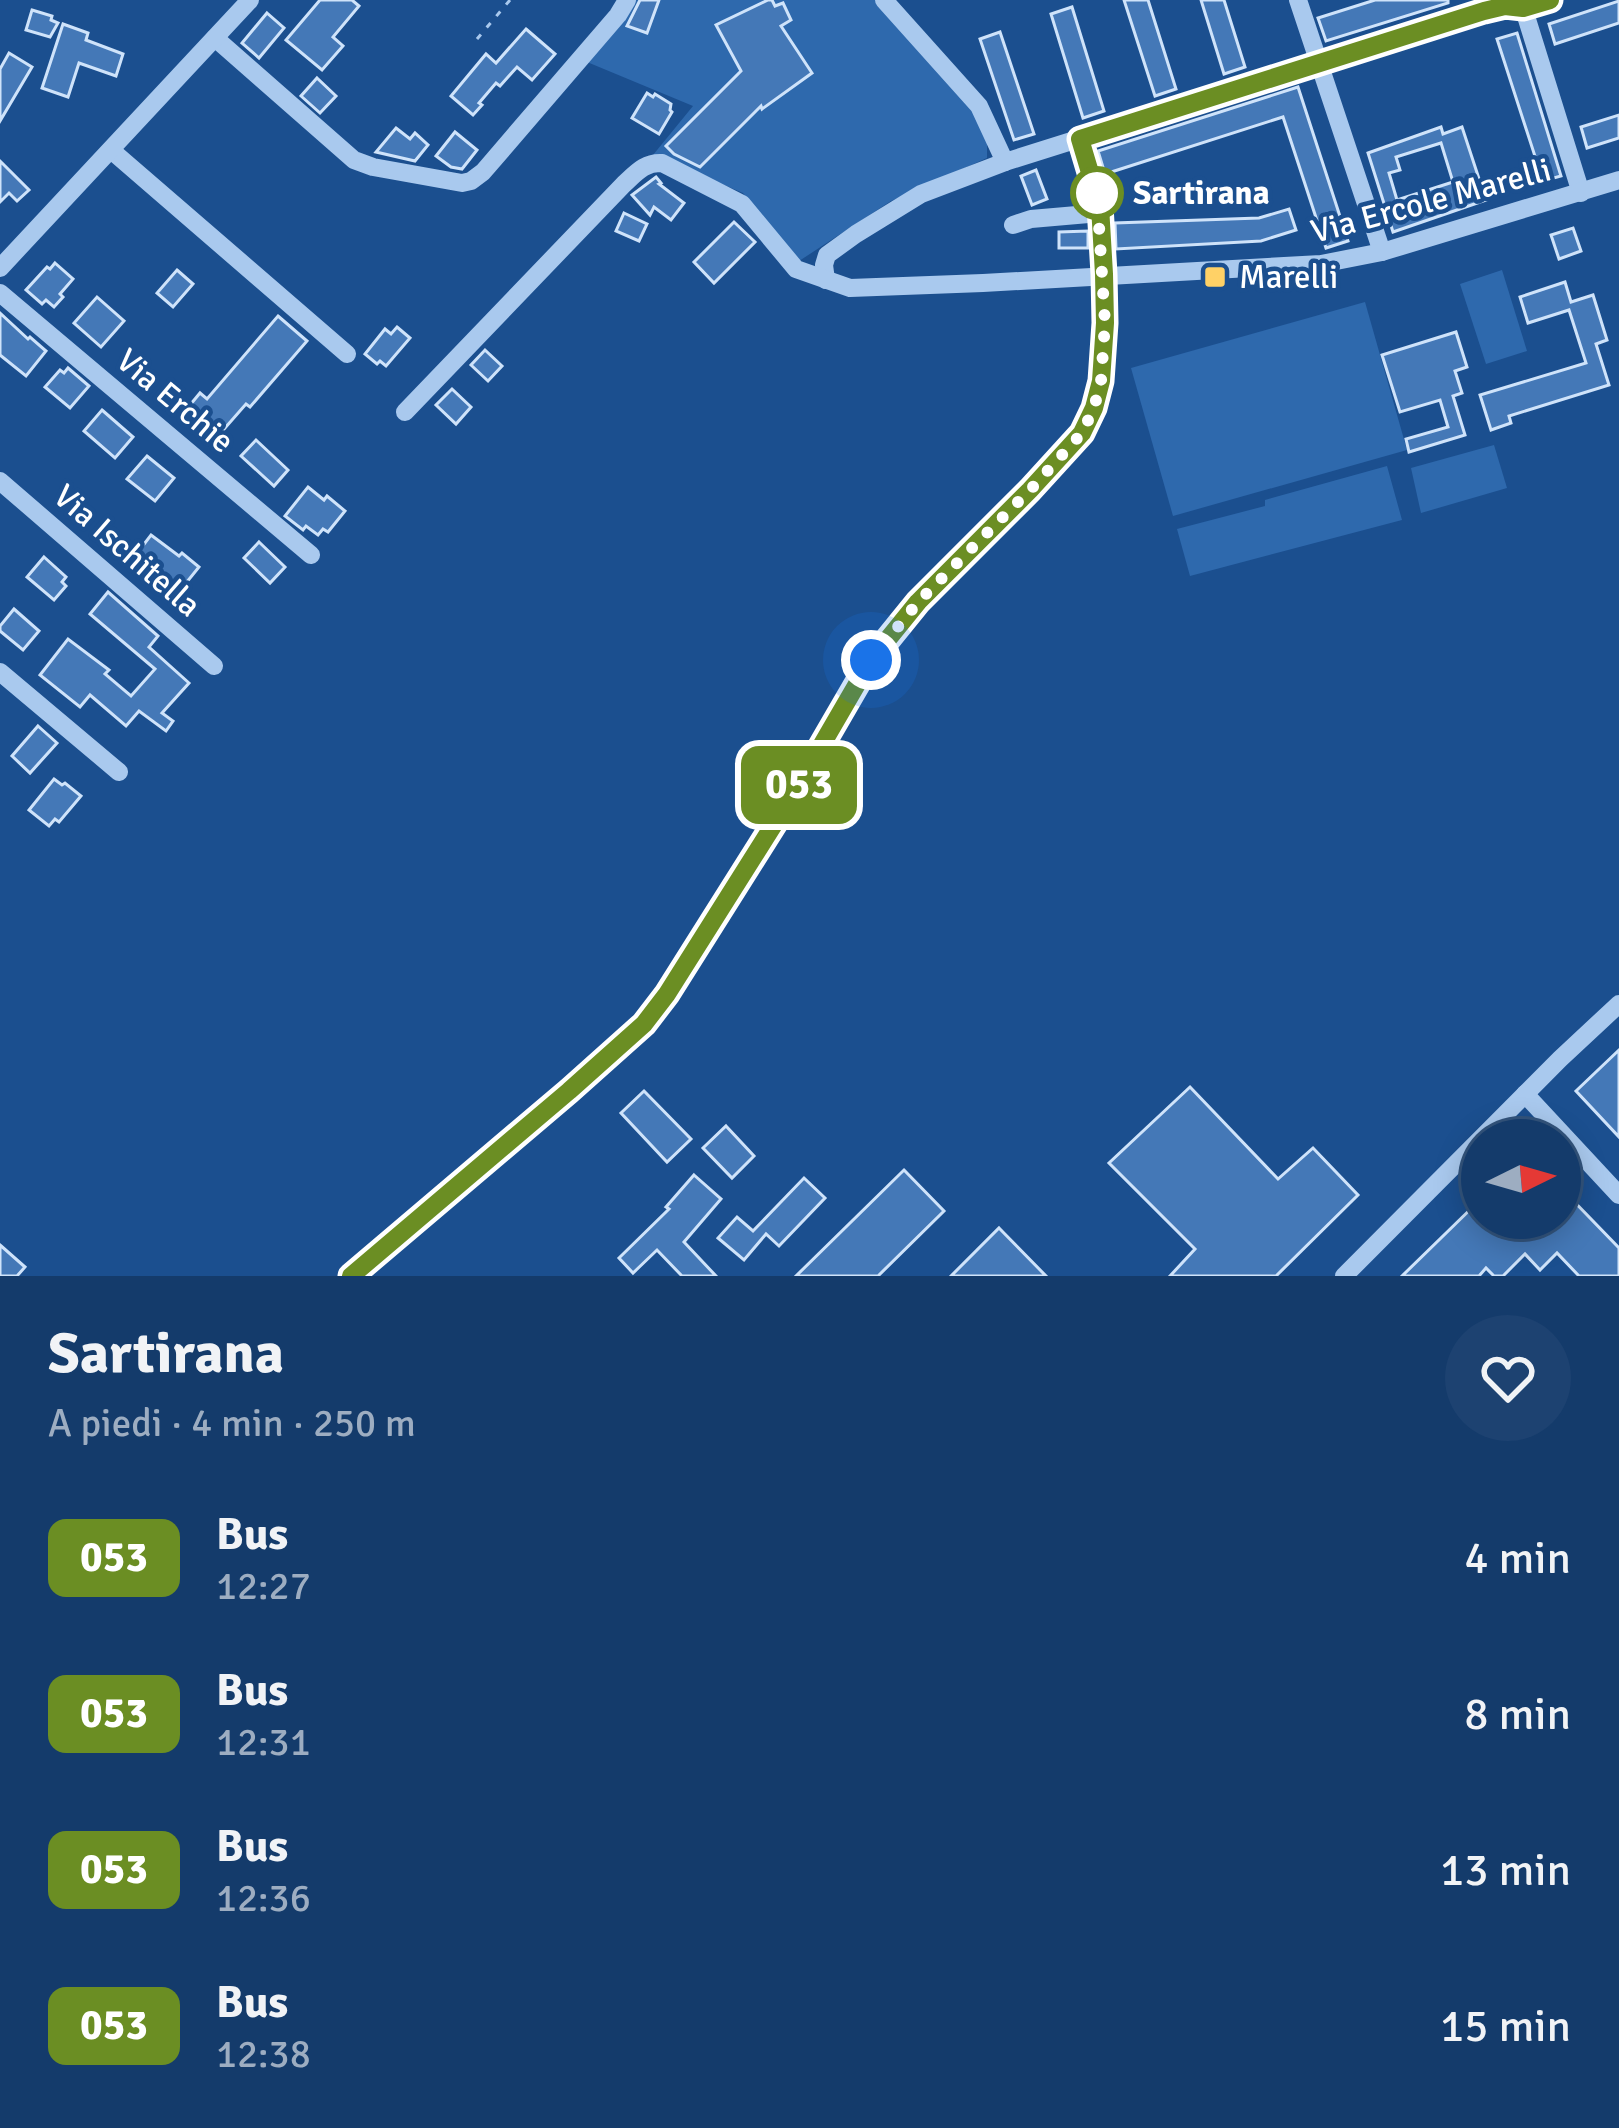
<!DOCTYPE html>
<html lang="it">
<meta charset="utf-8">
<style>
body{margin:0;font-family:Signika,sans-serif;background:#1d4271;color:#f1f3f6;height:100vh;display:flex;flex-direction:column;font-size:45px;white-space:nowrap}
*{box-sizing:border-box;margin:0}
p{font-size:39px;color:#9dadc1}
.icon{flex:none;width:66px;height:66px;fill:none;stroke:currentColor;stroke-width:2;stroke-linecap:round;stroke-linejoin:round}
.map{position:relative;height:1276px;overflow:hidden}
.panel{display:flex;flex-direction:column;background:#143b6b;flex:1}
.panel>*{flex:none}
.badge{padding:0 24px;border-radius:18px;font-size:42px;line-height:78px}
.needle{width:78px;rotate:85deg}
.buttons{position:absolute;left:1461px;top:1119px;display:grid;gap:24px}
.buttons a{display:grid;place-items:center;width:120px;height:120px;border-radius:50%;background:#143b6b;box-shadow:0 6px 30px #0003,0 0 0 3px #33557e;font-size:60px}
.you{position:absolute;width:60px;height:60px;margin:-30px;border:9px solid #fff;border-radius:50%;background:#1a73e8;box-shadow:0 0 0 18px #1a73e833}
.map>.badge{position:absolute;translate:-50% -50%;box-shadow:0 0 0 6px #fff}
.round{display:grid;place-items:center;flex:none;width:126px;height:126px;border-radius:63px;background:#1d4271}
.headline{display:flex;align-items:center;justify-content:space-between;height:204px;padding:0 48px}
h1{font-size:57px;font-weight:700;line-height:90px}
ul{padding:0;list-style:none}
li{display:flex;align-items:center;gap:36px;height:156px;padding:0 48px}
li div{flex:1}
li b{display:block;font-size:45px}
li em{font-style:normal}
li .badge{min-width:132px;font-weight:700;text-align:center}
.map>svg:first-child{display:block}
.green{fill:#2e69ad}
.building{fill:#4478b7;stroke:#cfe3fa;stroke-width:3;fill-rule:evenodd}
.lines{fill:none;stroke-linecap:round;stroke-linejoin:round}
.path{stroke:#a9c9ee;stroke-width:3;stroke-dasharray:6 9;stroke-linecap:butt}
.minor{stroke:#a9c9ee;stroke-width:18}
.line-casing{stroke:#fff;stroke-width:27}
.line{stroke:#6b8e23;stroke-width:18}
.walk{stroke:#fff;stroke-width:12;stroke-dasharray:0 21.6}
.stop-dot{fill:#fff;stroke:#6b8e23;stroke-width:6}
.poi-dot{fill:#ffd166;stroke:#1b4f8f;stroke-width:4.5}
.labels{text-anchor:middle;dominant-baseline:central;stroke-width:9;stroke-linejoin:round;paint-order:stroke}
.stop-label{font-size:33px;font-weight:bold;fill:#fff;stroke:#1b4f8f;text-anchor:start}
.street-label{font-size:33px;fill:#fff;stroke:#1b4f8f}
.poi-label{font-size:33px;fill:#fff;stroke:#1b4f8f;text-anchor:start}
</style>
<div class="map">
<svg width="1619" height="1276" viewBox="0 0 1619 1276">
<rect width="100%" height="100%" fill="#1b4f8f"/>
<g class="green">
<polygon points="635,0 875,0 977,116 987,139 987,158 891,201 796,263 743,193 653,155 693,106 587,62"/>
<polygon points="1502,270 1527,351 1486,364 1460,284"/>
<polygon points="1365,302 1407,450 1173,516 1131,368"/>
<polygon points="1494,445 1507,488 1421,513 1411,468"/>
<polygon points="1387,466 1402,520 1190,576 1177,529 1265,506 1265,500"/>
</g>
<g class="building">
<polygon points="320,0 352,0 359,6 333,37 343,46 322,70 286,40"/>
<polygon points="640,0 659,0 647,33 627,26"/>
<polygon points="768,0 772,0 775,6 783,3 791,20 781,26 812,73 762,109 761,106 700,167 674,154 666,146 741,71 716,25"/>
<polygon points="1124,0 1148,0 1176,89 1155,96"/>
<polygon points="1201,0 1224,0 1245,67 1224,74"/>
<polygon points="1375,0 1448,0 1448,3 1326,41 1318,18"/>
<polygon points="1619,1 1619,23 1555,44 1549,24"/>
<polygon points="1072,7 1104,111 1083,118 1051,14"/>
<polygon points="32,10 52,16 51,20 58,23 50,37 26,30"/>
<polygon points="267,13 284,28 259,58 242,43"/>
<polygon points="63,24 88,33 86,40 123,54 116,76 79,63 68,97 42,88"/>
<polygon points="526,29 555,54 532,80 517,67 500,86 496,83 479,103 482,105 473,115 451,96 486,54 496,63"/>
<polygon points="1000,32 1034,134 1014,140 980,39"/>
<polygon points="1517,33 1561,176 1543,181 1497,39"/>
<polygon points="9,53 32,67 0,121 0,69"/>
<polygon points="317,78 336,96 320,113 301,96"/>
<polygon points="1298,87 1348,241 1326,248 1283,117 1105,174 1098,151"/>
<polygon points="647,93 653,97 655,94 671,104 670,110 672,112 659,134 632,118"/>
<polygon points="1619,115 1619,138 1587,148 1581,127"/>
<path d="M1441,127L1443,134L1462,127L1486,200L1393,232L1368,153ZM1441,143L1453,182L1397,200L1389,173L1400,170L1396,157Z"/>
<polygon points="396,128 410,139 415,133 428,145 415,161 376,152"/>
<polygon points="455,132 477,150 462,169 451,167 436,156"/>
<polygon points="0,161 29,190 17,201 9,193 0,202"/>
<polygon points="1036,170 1047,199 1032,205 1021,176"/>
<polygon points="656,177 661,183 659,184 684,203 671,220 654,207 650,215 632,195"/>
<polygon points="1289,209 1296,230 1261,241 1116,249 1115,223 1259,218"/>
<polygon points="624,213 647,224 639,241 616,231"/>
<polygon points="734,222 755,242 714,283 694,262"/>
<polygon points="1573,228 1581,251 1559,259 1551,235"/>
<polygon points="1088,231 1088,248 1059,248 1059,232"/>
<polygon points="55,263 73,279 60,294 63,297 54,307 46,300 42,304 26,290 47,267 50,269"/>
<polygon points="177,270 193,284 173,307 157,293"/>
<polygon points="1565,282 1571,302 1593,295 1607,340 1596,344 1609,385 1509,416 1511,423 1491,430 1480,395 1586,363 1569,310 1528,323 1520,297"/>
<polygon points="97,297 124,321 101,347 74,323"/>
<polygon points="0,313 28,339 30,337 46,351 26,376 0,355"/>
<polygon points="278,316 307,341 250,407 246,404 211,444 180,417 200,393 207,399"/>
<polygon points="397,327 410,338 386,366 380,361 377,364 365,354 385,329 391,334"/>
<polygon points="1456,332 1467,367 1455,371 1462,393 1453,396 1465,435 1409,452 1406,439 1448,427 1440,400 1400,412 1382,355"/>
<polygon points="485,350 502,366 488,381 471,365"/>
<polygon points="68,368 89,386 70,408 45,387 60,370 64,373"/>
<polygon points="452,389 471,407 456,424 436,405"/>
<polygon points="102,410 133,437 115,458 84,431"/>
<polygon points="256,440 288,470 274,486 241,456"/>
<polygon points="147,456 174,478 155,501 127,479"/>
<polygon points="308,487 324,500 327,496 345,511 328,532 323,529 318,535 306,526 303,530 285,516"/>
<polygon points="151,535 179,556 182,553 199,567 174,598 147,576 145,578 128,565"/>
<polygon points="259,542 285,567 270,583 244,558"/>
<polygon points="44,557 66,577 62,582 66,586 54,600 27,577"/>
<polygon points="108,592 158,636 149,647 189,683 162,713 173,721 166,731 139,711 126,726 90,695 80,707 40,675 68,639 109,670 105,674 131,696 155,669 90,614"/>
<polygon points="14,609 39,631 23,650 0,631 0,626"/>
<polygon points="38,726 57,743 30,773 12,756"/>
<polygon points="54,779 62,785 65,783 81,796 59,822 55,819 49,826 29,810"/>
<polygon points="1619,1050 1619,1137 1576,1091"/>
<polygon points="1190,1087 1278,1179 1313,1148 1358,1195 1276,1276 1170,1276 1195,1249 1109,1163"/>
<polygon points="644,1091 691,1139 667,1162 621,1113"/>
<polygon points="726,1126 754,1156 732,1178 703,1148"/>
<polygon points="904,1170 944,1211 878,1276 796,1276"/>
<polygon points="694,1175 721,1199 684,1242 716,1276 682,1276 657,1250 633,1273 619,1258 669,1209 666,1207"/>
<polygon points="804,1178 825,1198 779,1246 766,1234 744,1260 718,1238 737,1217 753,1231"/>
<polygon points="1560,1187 1619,1248 1619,1276 1579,1276 1557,1253 1540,1270 1525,1254 1503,1276 1494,1276 1486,1268 1479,1276 1402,1276 1482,1198 1482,1218 1560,1218"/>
<polygon points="999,1228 1046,1276 951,1276"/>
<polygon points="0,1245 25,1267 17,1276 0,1276"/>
</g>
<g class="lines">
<polyline class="path" points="477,39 510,0"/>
<g class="minor">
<polyline points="884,0 979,106 1005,162"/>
<polyline points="1298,0 1382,252"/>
<polyline points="1521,0 1581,193"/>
<polyline points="215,38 354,160 373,167 462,183 471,181 483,172 618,15 627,0"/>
<polyline points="111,150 347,354"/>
<polyline points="1013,225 1031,219 1100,213"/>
<polyline points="0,268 250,0"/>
<polyline points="826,280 824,265 827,255 856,234 921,194 1005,162 1484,11 1505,6 1523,8 1550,0"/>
<polyline points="0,293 311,555"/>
<path d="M405,412L624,184C636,173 645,162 662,163L742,204L796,269L850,288L983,283L1321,264L1382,252L1619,180"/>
<polyline points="0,481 214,666"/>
<polyline points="0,672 119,772"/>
<polyline points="1525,1094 1619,1195"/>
<polyline points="350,1276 569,1091 644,1024 667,994 795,791 871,660 918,602 1030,490 1082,433 1094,408 1101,381 1105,323 1104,274 1100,206 1080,139"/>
<polyline points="1344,1276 1560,1059 1619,1004"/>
</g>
</g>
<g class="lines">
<g class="line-casing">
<polyline id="line" points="351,1276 569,1091 644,1024 667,994 795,791 871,660 918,602 1030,490 1082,433 1094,408 1101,381 1105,323 1104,274 1100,206 1080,139 1484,11 1505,6 1523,8 1550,0"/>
</g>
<use href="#line" class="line"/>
<polyline class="walk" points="871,660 918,602 1030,490 1082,433 1094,408 1101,381 1105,323 1097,193"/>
</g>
<circle class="stop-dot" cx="1097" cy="193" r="24"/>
<rect class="poi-dot" x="1203" y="265" width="24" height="24" rx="6"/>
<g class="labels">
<g class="stop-label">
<text x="1133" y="193">Sartirana</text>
</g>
<g class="street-label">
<text transform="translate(1431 201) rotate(-15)">Via Ercole Marelli</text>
<text transform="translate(175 401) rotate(40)">Via Erchie</text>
<text transform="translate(127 551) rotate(41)">Via Ischitella</text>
</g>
<g class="poi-label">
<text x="1239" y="277">Marelli</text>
</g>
</g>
</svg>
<div class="buttons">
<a><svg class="needle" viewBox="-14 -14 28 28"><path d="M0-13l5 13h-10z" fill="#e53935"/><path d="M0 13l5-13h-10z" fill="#9dadc1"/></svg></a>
</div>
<div class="you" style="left:871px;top:660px"></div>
<b class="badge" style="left:799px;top:785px;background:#6b8e23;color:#fff">053</b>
</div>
<section class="panel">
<div class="headline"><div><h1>Sartirana</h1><p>A piedi · 4 min · 250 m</p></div><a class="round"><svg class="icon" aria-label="heart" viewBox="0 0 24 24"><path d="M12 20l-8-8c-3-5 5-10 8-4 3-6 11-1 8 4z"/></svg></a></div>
<ul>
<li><span class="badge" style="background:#6b8e23;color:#fff">053</span><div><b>Bus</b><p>12:27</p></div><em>4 min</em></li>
<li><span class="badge" style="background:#6b8e23;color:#fff">053</span><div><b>Bus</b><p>12:31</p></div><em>8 min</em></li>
<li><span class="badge" style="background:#6b8e23;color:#fff">053</span><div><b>Bus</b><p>12:36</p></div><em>13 min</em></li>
<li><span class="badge" style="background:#6b8e23;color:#fff">053</span><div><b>Bus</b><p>12:38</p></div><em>15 min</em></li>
</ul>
</section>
